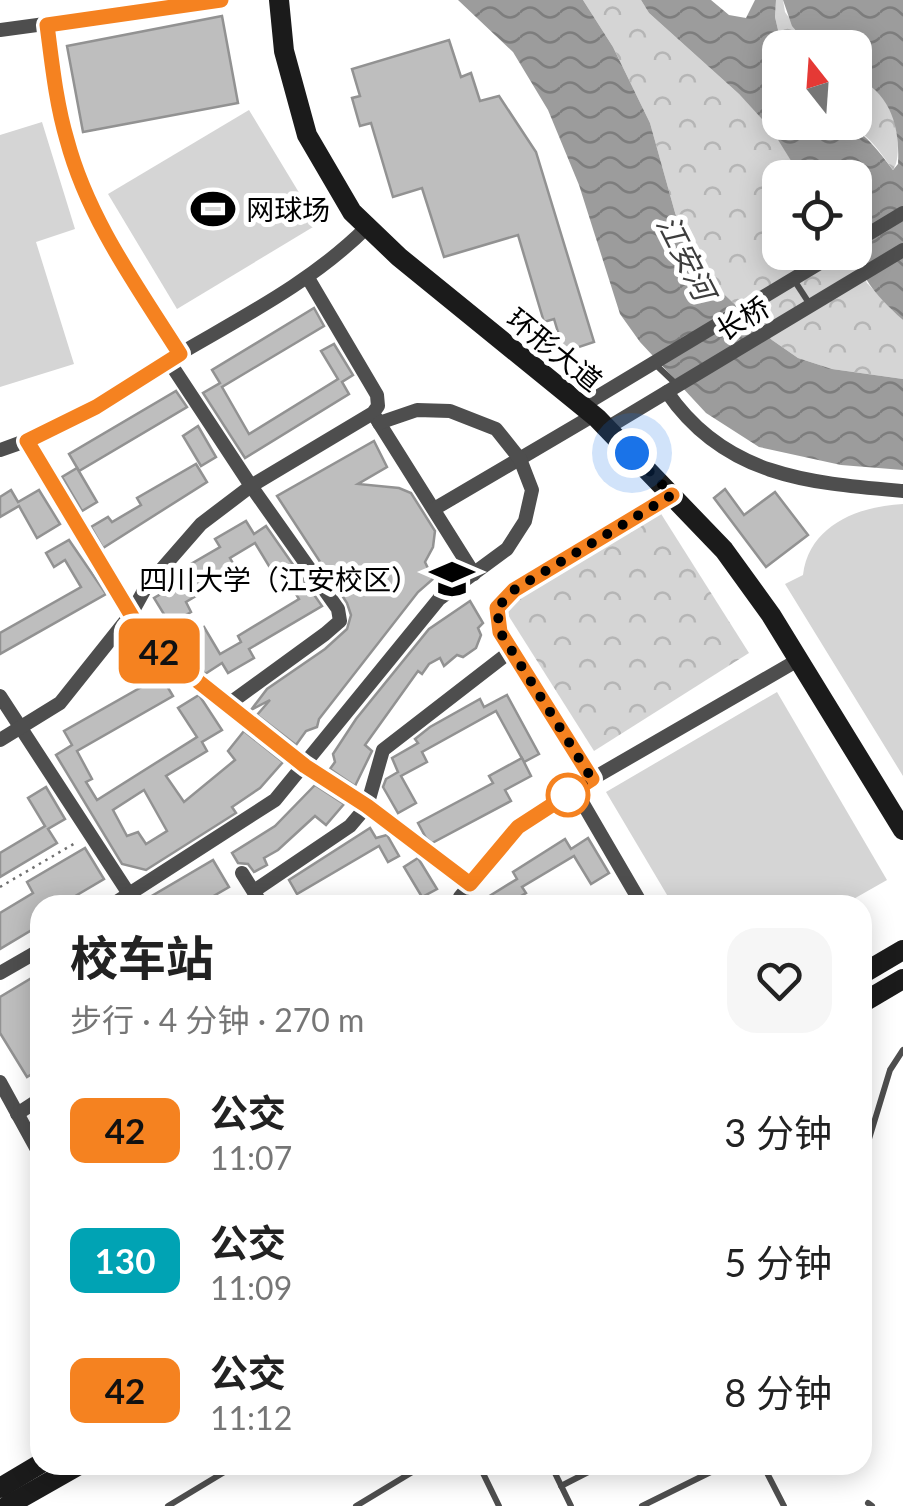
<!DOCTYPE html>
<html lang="zh">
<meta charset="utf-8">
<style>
body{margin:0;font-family:Lato,"Noto Sans SC",sans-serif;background:#f6f6f6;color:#222;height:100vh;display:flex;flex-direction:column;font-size:38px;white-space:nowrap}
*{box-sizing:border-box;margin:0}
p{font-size:32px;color:#767676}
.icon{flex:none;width:55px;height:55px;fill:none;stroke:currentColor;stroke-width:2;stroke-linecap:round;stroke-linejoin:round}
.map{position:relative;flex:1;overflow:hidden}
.sheet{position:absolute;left:30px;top:895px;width:842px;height:580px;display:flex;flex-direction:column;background:#fff;border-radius:30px;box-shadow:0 5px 25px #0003}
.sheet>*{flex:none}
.badge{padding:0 20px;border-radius:15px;font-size:35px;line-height:65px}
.needle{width:65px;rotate:343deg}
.controls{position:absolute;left:762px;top:30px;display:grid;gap:20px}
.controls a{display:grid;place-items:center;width:110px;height:110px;border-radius:20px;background:#fff;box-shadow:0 5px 25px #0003;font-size:50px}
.you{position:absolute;width:50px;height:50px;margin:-25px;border:8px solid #fff;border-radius:50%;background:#1a73e8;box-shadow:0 0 0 15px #1a73e833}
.map>.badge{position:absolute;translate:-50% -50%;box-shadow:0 0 0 5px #fff}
.round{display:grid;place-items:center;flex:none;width:105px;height:105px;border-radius:30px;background:#f6f6f6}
.head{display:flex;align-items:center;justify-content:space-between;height:170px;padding:0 40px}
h1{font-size:48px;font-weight:700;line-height:75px}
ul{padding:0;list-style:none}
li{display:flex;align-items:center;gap:30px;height:130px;padding:0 40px}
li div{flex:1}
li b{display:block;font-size:38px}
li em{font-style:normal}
li .badge{min-width:110px;font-weight:700;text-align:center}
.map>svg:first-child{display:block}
.forest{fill:url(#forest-crowns)}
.pitch{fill:#d5d5d5}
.water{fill:url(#water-waves)}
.building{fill:#bebebe;stroke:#929292;stroke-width:2.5;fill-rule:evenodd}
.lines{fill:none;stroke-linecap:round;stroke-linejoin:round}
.path{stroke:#707070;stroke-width:2.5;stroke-dasharray:2.5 5;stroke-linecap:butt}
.lane{stroke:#4e4e4e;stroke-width:6}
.street{stroke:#4e4e4e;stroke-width:14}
.secondary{stroke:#1b1b1b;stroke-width:20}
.line-casing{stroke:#fff;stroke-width:22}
.line{stroke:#f58220;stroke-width:15}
.walk{stroke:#000;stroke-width:10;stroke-dasharray:0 18}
.stop-dot{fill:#fff;stroke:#f58220;stroke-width:5}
.labels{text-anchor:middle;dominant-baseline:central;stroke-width:10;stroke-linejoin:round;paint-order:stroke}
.poi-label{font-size:28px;fill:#000;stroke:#fff;text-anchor:start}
.street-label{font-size:28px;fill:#000;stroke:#fff}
.water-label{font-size:30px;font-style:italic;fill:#3d3d3d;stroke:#fff}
</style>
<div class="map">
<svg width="903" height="1506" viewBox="0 0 903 1506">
<defs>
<pattern id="forest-crowns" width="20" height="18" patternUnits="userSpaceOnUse" patternTransform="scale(2.5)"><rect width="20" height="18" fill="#d5d5d5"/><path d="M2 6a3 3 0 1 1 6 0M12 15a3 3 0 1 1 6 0" fill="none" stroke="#b5b5b5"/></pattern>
<pattern id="water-waves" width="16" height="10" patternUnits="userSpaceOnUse" patternTransform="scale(2.5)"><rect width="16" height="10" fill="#9c9c9c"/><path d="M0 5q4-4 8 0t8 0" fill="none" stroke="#7d7d7d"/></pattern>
</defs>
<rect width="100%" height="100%" fill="#fff"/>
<g class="forest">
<polygon points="583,0 641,0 649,13 739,94 773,130 801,177 780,178 780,252 853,253 867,283 903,320 903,379 832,369 798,358 772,340 704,275 679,227 650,123 613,47"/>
<polygon points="776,0 783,0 785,12 810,47 782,47 775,17"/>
<path d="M855,77C868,82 879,89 887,101C896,116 903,157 893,170C879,151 864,126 839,123L855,122Z"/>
<polygon points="658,509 749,653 594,751 503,607"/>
</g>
<g class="pitch">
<polygon points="249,110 318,224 177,309 108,194"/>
<polygon points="42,122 75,229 36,242 74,364 0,387 0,135"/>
<path d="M903,504V776L785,584L803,575C809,525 859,506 903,504Z"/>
<polygon points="777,692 887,880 843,905 673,905 606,792"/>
</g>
<g class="water">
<polygon points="458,0 583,0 613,47 650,123 679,227 704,275 772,340 798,358 832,369 903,379 903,470 841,465 759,447 706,413 640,342 620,314 579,185 548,110 513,52"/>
<path d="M641,0H711L729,15L746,18L755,0H776L775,17L782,47L780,122C846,122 851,114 893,170L898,164C900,127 891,93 855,77V48L810,47L792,26L783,0H903V320C844,267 855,251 855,178L801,177L772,130L739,94L649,13Z"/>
</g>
<g class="building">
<polygon points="222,16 238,103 83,132 67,46"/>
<polygon points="449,40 461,77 471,73 480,101 499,96 536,152 594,342 564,352 554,319 544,322 518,235 444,257 422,188 393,197 371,123 360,126 352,98 360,96 352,69"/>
<polygon points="314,308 324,326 222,387 249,434 338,379 321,351 334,344 353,375 342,382 349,394 245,458 203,393 220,383 212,370"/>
<polygon points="176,391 187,407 79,471 69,454"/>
<polygon points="198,426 216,457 201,466 183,436"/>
<polygon points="374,441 387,467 358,484 399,488 411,493 435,531 433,547 425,562 433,579 418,592 319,719 317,727 306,731 296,745 257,715 270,700 251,710 267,689 325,649 347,629 351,615 347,603 277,496"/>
<polygon points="196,464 207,482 103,548 91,527 108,517 112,522 141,505 137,498"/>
<polygon points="77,468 97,502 82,511 62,477"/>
<polygon points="725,489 744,515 775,492 808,535 766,567 714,498"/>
<polygon points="11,490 18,502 39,490 60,524 37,538 19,506 0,517 0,497"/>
<polygon points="246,521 254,534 266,526 322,606 249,649 254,658 228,673 222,663 205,674 183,639 204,627 220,654 241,642 238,636 299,599 279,566 272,571 255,543 230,558 234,565 209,580 211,587 186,602 191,612 170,624 154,598 197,573 191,564 220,547 215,539"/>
<polygon points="69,540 106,594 0,654 0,633 81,587 65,560 54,567 46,553"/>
<polygon points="470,601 483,623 478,628 481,635 476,648 463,657 457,655 444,666 440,658 429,664 422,674 418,671 365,745 372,751 355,786 330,769 335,762 333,754 356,719 429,629"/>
<path d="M161,676L173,696L77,751L92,779L86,782L97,800L197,737L178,708L199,695L222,730L202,742L207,751L166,776L184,802L235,760L228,751L244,731L283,762L260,788L232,807L236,813L146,870L122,864L56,755L72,745L64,731ZM144,790L167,831L146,844L138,832L127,836L113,810Z"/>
<polygon points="507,695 539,754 524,762 496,711 422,752 427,762 401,776 416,803 398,813 383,787 386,779 398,772 392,758 418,743 415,739 430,727 480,699 484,707"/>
<polygon points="522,758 531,776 505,790 511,801 432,843 426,838 418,823 493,783 489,776"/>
<polygon points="315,785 344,804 326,825 315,816 278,850 264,858 267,865 254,872 248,864 238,863 232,853 275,826"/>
<polygon points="46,787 65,819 48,829 57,843 0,877 0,853 45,826 28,798"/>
<polygon points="370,828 376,838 387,835 399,856 388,862 379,846 297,894 289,880"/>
<polygon points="588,838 609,873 591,884 574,856 522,887 526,893 506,905 475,905 517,879 513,872 565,839 571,849"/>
<polygon points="85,848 104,879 60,905 40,905 40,925 0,949 0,913 33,893 27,882"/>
<polygon points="418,858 437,889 422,897 404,867"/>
<polygon points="213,860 229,887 198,905 154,905 150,897"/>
<polygon points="40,973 40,1069 27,1077 0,1033 0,997"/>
</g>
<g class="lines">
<polyline class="path" points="0,887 77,842"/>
<g class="lane">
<polyline points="794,280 809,303"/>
<polyline points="655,364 678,386"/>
<polyline points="862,1162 890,1070 903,1050"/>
<polyline points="479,1465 499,1506"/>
<polyline points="551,1465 571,1506"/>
<polyline points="763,1465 784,1506"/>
<polyline points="561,1486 602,1465"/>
<polyline points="868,1503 872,1506"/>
<polyline points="168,1506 236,1465"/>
<polyline points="356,1506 424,1465"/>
<polyline points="642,1506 725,1465"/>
</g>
<g class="street">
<path d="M47,25C55,85 64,147 89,203C113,256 149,305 180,354"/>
<polyline points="0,30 221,0"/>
<polyline points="855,242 903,213"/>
<polyline points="168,360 251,486 338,609 340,621 325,634 226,706"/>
<path d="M667,392C725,477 810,483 903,491"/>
<polyline points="582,406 838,252"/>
<polyline points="376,418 474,574"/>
<polyline points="607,428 903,250"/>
<polyline points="27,441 142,633 156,648 305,766 367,806 470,885"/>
<path d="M0,450C63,430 113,393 169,360C238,319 310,284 367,227"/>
<polyline points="434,509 594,415"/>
<polyline points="0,696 129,894"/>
<polyline points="0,740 60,703 131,614 146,587 201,524 251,486 373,413 378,406 377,395 308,278"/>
<polyline points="592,779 798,660"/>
<polyline points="575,790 642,905"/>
<polyline points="242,873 262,905"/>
<polyline points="254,891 350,826 367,806 383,750 511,651"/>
<polyline points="112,905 275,800 439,599 507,549 525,521 532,490 520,459 496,429 450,411 417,410 379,423"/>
<polyline points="457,905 460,897 518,827 592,779 500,632 497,608 514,590 672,495"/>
<polyline points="0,973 40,950"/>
<polyline points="0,1082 40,1155"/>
<polyline points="17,1114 40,1099"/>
</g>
<g class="secondary">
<polyline points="279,0 284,51 307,135 352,212 399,257 597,418 724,550 771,615 903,830"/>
<polyline points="862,974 903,950"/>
<polyline points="862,1003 903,979"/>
<polyline points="0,1488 40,1464"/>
<polyline points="7,1506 79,1465"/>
</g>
</g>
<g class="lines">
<g class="line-casing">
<path id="line" d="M221,0L47,25C52,63 56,103 67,140C88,219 137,286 180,354L96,407L27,441L142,633L156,648L305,766L367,806L470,884L518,827L592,779L500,632L497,608L514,590L672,495"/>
</g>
<use href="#line" class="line"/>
<polyline class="walk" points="568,795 592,779 500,632 497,608 514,590 672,495 632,453"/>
</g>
<defs>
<g id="stadium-bare" transform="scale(3.45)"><path d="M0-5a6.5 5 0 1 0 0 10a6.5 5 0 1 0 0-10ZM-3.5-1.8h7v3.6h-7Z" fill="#000" stroke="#fff" stroke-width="2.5" paint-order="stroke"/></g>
<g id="university-bare" transform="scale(3.45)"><path d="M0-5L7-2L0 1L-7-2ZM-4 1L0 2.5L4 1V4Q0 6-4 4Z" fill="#000" stroke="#fff" stroke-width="2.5" paint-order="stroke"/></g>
</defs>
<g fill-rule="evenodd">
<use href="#stadium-bare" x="213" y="209"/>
<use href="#university-bare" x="452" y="579"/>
</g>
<circle class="stop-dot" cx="568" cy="795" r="20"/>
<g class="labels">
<g class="poi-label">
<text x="246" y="209">网球场</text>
<text x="419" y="579" text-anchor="end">四川大学（江安校区）</text>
</g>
<g class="street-label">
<text transform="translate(742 318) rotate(-31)">长桥</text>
<text transform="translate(555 349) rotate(39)">环形大道</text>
</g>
<g class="water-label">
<text transform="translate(687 257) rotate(63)">江安河</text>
</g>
</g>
</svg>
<div class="controls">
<a><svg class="needle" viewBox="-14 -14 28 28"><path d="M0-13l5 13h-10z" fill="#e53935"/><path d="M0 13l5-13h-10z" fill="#767676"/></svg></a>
<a><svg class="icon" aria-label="locate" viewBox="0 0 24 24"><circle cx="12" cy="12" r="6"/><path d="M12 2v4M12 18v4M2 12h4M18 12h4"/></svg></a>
</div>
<div class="you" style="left:632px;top:453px"></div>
<b class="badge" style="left:159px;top:651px;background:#f58220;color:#111">42</b>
<section class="sheet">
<div class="head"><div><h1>校车站</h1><p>步行 · 4 分钟 · 270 m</p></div><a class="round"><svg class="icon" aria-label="heart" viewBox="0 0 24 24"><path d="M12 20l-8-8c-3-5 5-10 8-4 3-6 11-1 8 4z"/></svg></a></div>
<ul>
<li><span class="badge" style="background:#f58220;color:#111">42</span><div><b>公交</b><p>11:07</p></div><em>3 分钟</em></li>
<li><span class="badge" style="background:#00a3b4;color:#fff">130</span><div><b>公交</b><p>11:09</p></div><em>5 分钟</em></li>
<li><span class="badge" style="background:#f58220;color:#111">42</span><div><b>公交</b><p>11:12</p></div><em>8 分钟</em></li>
</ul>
</section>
</div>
